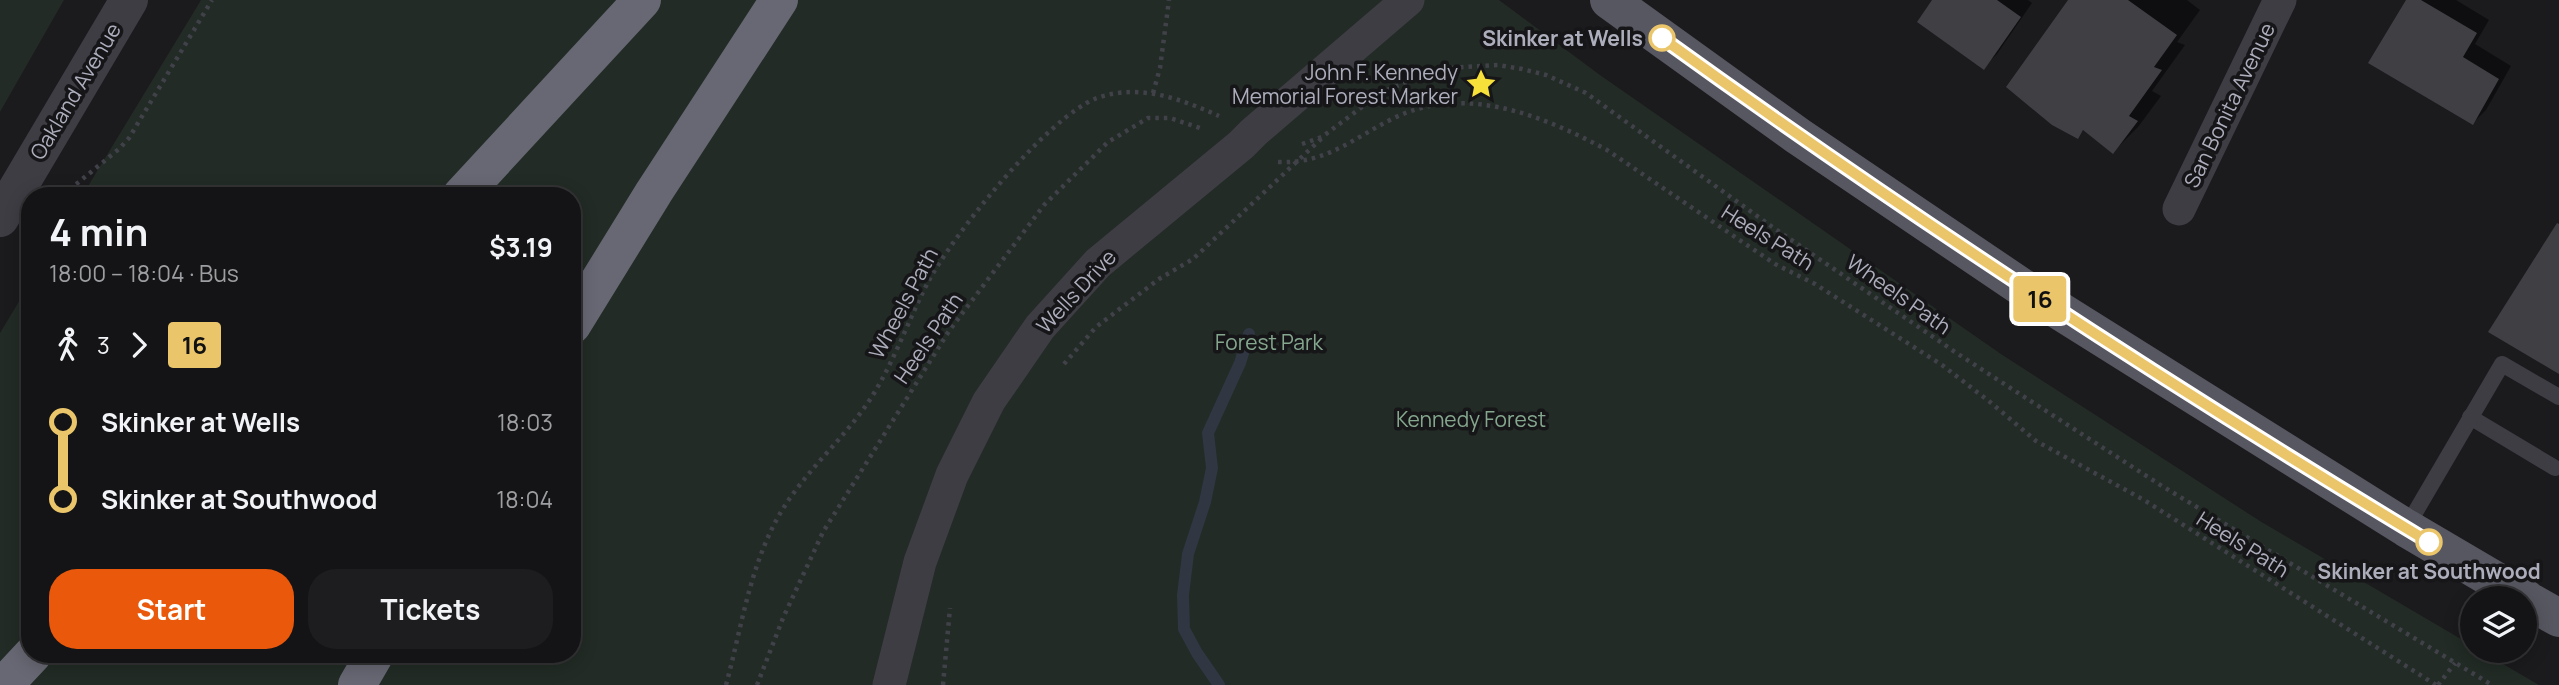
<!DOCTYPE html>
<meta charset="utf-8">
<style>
body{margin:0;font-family:Manrope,sans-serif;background:#1d1d1f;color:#f1f3f6;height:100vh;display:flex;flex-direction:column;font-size:26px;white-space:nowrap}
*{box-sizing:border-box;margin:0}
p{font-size:23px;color:#9d9ea1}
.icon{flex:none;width:38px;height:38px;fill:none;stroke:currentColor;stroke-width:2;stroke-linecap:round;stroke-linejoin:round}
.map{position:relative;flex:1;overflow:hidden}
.sheet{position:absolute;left:21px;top:187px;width:560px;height:476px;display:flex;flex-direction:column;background:#141416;border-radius:28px;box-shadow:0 4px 18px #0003,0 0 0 2px #333335}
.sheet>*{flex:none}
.badge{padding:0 14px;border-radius:5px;font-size:24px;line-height:46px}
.buttons{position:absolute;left:2460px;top:586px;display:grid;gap:14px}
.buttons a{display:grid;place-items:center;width:77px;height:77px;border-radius:50%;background:#141416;box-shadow:0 4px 18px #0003,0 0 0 2px #333335;font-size:35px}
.map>.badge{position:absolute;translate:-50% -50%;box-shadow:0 0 0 4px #fff}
.legs{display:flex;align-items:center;gap:10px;height:77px;padding:0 28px;font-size:23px}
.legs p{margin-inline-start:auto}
.overview{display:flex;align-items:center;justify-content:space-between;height:119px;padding:0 28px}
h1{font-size:38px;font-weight:700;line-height:52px}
.action{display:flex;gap:14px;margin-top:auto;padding:14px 28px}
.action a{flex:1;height:80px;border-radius:28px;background:#ea580c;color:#fff;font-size:28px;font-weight:700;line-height:80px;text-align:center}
.action a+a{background:#1d1d1f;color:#f1f3f6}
ul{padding:0 28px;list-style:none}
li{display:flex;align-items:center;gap:24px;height:77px;font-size:26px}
li i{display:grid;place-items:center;width:10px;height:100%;margin:0 9px;background:currentColor}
li i::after{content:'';width:18px;height:18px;margin:-9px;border:5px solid;border-radius:50%;background:#141416}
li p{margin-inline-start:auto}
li:first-child i{background:linear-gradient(#0000 50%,currentColor 0)}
li:last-child i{background:linear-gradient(currentColor 50%,#0000 0)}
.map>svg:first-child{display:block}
.green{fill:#222b25}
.shadow{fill:#0007}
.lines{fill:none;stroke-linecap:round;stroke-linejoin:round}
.stream{stroke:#303642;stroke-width:12}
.building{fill:#403f44}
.path{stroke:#414249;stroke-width:4.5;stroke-dasharray:3.5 5;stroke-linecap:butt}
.service{stroke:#3e3d44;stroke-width:16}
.minor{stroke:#3e3d44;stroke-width:33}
.tertiary{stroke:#3e3d44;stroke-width:38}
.primary{stroke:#575761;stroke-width:38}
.motorway{stroke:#676873;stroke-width:38}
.line-1-casing{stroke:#fff;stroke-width:16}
.line-1{stroke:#eac56a;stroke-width:10}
.stop-1-dot{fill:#fff;stroke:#eac56a;stroke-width:3.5}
.labels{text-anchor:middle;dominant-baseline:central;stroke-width:7;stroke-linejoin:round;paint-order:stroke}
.stop-label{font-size:21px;font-weight:bold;fill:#adaebc;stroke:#161518;text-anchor:end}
.poi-label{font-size:21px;fill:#adaebc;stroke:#161518;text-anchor:end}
.street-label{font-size:21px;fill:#adaebc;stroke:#161518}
.park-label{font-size:21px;fill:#84a78e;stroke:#161518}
</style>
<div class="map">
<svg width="2559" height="685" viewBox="0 0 2559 685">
<rect width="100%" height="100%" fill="#1b1a1d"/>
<g class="green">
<polygon points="0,0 64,0 0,112"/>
<polygon points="201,0 1499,0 1600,75 2001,354 2260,521 2473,646 2473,651 2481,651 2539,685 0,685 0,333 30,283 30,654 572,654 572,196 82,196"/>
</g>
<g class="shadow">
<polygon points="1934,0 2028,0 2032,3 1997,54 1984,67"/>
<polygon points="2070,0 2187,0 2200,10 2177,42 2185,45 2152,91 2161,96 2138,127 2113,152 2084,129 2077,137"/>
<polygon points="2408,0 2456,0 2489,20 2475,44 2511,66 2486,110 2473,123"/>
</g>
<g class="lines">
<polyline class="stream" points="1219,685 1197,653 1184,629 1183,595 1188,554 1205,502 1212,468 1208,433 1240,363 1249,334"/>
</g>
<g class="building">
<polygon points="1932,0 1997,0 2021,17 1984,70 1917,22"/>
<polygon points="2068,0 2128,0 2177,35 2154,67 2162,70 2129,116 2138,121 2113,154 2083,130 2078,139 2052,125 2006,87"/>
<polygon points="2406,0 2421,0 2477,33 2463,57 2499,79 2473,125 2368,63"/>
<polygon points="2557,223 2559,224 2559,374 2488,332"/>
</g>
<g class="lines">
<g class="path">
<polyline points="1153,93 1160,68 1169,0"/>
<polyline points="1302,144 1322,137 1382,92 1430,73 1449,68 1498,65 1522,69 1546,75 1586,93 1771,226 1958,354 2162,486 2492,685"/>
<path d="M1278,162C1326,164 1352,139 1392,119C1463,83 1542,115 1607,150L1775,264L1815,284L1942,365L1990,402L2036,441L2144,500L2436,685"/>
<polyline points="63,195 119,149 129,138 212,0"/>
<polyline points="1064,364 1096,327 1159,279 1193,259 1322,138"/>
<path d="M726,685C741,630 749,570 777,519C802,473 843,441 871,398C894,362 908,321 927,284C952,236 1047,117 1097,98C1139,83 1181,99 1219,116"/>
<polyline points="757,685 783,618 823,532 949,331 1044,205 1108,142 1148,118 1170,118 1200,128"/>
<polyline points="943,685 950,608"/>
<polyline points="2438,685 2455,663"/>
</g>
<g class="service">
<polyline points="2470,417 2555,468"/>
<polyline points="2406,528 2502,364 2559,397"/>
</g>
<g class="minor">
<polyline points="2179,209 2280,0"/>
<polyline points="889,685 920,562 952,475 989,401 1040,327 1098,263 1241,145 1254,132 1408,0"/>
</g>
<polyline class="tertiary" points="0,218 129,0"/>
<g class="primary">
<polyline points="1609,0 1798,136 2020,286 2406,528 2525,598"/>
<polyline points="2525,599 2559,618"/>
</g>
<g class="motorway">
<polyline points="461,196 642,0"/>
<polyline points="572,325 654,192 779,0"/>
<polyline points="4,685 33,654"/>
<polyline points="357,685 375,654"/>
</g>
</g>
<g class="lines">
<g class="line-1-casing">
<path id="line-1" d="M1662,38C1910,217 2167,384 2429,542"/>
</g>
<use href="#line-1" class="line-1"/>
</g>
<defs>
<g id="sight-bare" transform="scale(2.415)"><path d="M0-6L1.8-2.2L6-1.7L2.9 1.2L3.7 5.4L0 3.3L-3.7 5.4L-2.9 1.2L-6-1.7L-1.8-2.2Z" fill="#f6e03a" stroke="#161518" stroke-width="2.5" paint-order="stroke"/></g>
</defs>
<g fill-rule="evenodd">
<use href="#sight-bare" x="1481" y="84"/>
</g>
<g class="stop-1-dot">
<circle cx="1662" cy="38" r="12"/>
<circle cx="2429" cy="542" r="12"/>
</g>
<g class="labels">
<g class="stop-label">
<text x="1643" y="38">Skinker at Wells</text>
<text x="2429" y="571" text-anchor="middle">Skinker at Southwood</text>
</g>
<g class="poi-label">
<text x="1458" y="72">John F. Kennedy<tspan x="1458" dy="24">Memorial Forest Marker</tspan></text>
</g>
<g class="street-label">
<text transform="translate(75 91) rotate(-59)">Oakland Avenue</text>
<text transform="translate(2229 105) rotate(-64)">San Bonita Avenue</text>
<text transform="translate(1768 237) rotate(32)">Heels Path</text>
<text transform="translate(1076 291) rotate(-47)">Wells Drive</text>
<text transform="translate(1899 294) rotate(35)">Wheels Path</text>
<text transform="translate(903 303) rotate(-62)">Wheels Path</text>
<text transform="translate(928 338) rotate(-56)">Heels Path</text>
<text transform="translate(2243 544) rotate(32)">Heels Path</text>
</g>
<g class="park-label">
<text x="1269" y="342">Forest Park</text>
<text x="1471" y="419">Kennedy Forest</text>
</g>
</g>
</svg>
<div class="buttons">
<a><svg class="icon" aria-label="layers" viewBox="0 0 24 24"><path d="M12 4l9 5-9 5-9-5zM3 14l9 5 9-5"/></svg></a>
</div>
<b class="badge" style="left:2040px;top:299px;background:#eac56a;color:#111">16</b>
<section class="sheet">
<div class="overview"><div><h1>4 min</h1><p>18:00 – 18:04 · Bus</p></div><b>$3.19</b></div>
<div class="legs"><svg class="icon" aria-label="walk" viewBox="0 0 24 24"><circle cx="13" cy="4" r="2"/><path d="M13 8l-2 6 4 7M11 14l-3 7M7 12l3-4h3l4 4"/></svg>3<svg class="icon" aria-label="forward" viewBox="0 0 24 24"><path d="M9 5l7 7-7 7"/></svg><b class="badge" style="background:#eac56a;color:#111">16</b></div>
<ul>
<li><i style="color:#eac56a"></i><b>Skinker at Wells</b><p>18:03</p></li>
<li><i style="color:#eac56a"></i><b>Skinker at Southwood</b><p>18:04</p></li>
</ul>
<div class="action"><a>Start</a><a>Tickets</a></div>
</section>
</div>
